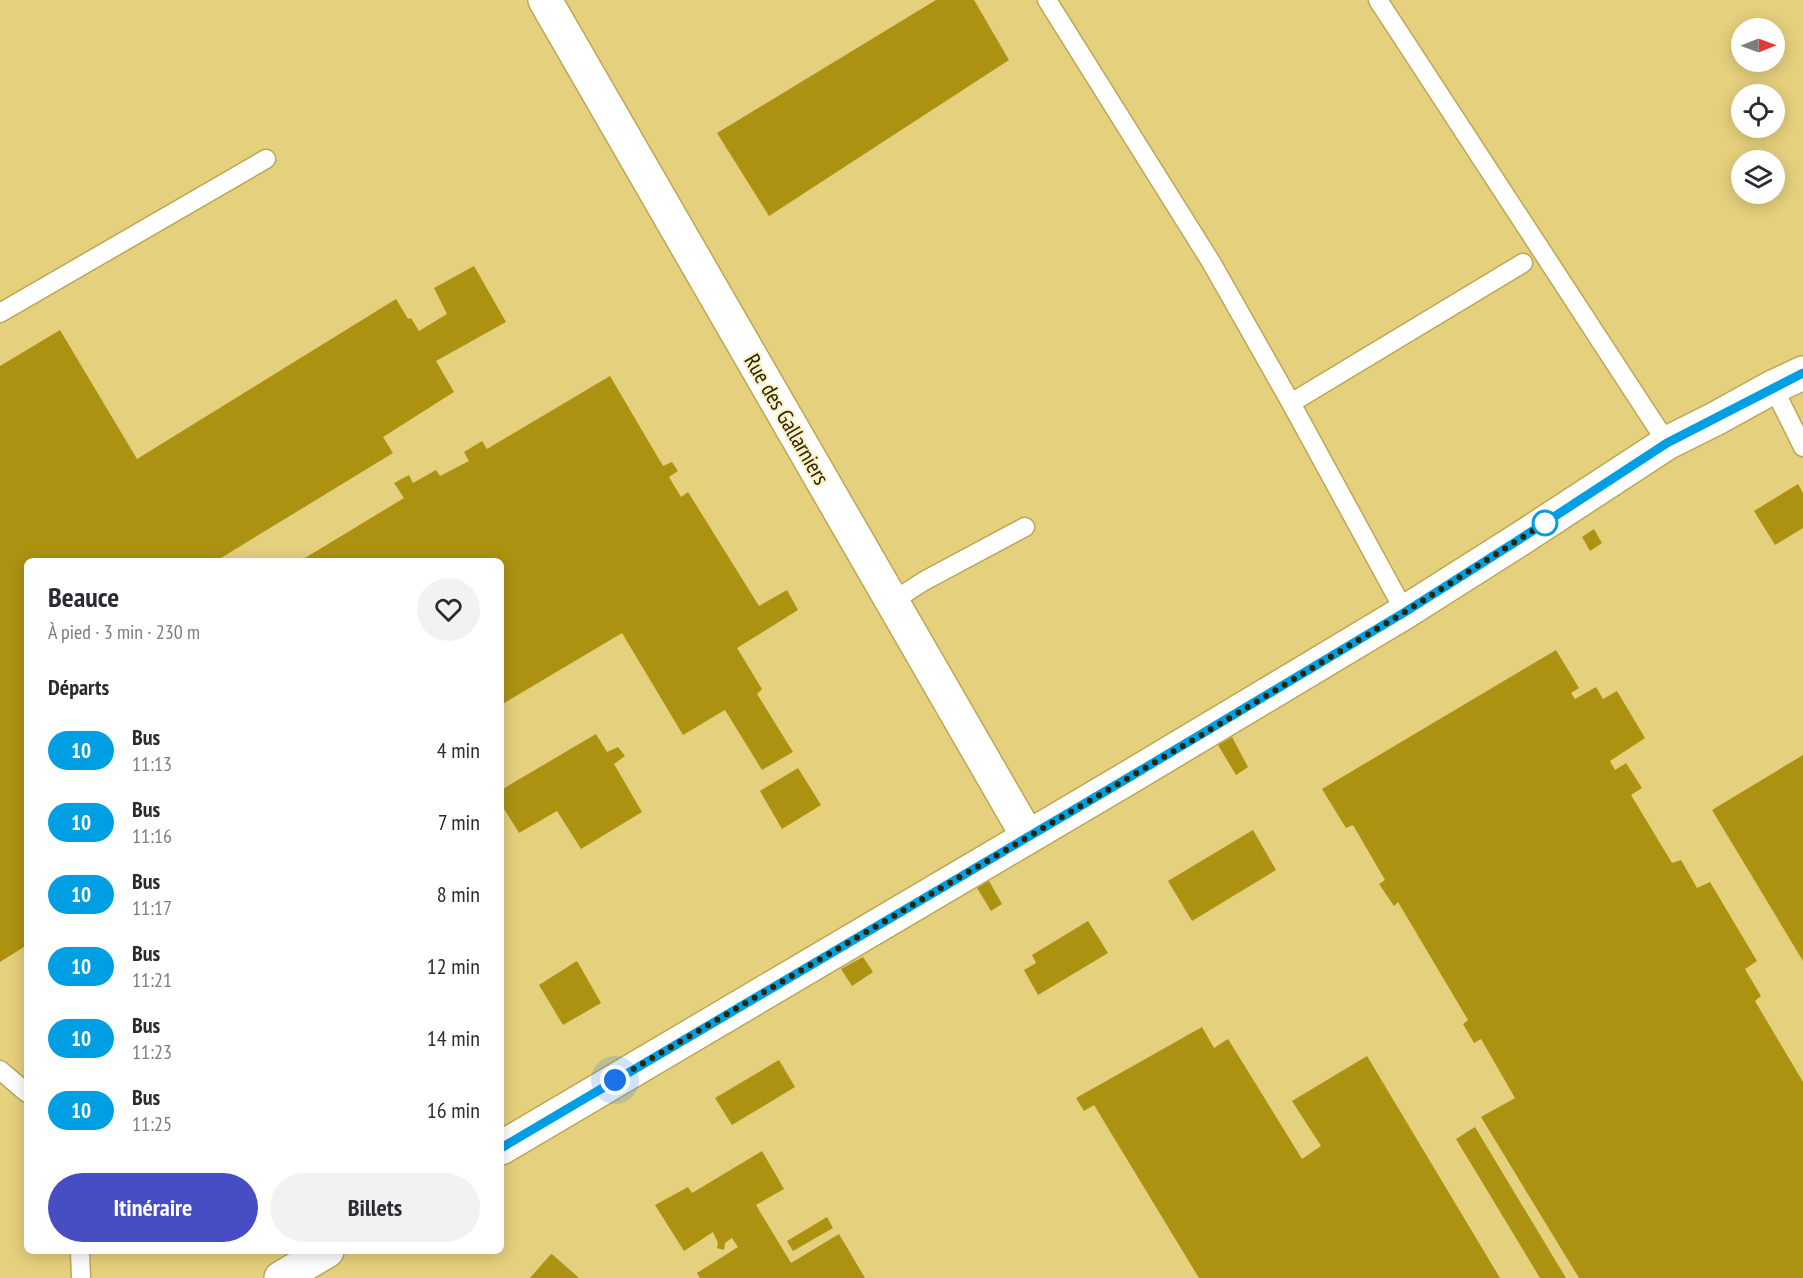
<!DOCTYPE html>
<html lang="fr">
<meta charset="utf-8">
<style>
body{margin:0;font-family:"PT Sans Narrow",sans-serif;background:#f2f2f3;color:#2b2b33;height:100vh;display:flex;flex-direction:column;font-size:22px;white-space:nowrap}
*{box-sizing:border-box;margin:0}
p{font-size:20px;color:#7c7c81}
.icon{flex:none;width:33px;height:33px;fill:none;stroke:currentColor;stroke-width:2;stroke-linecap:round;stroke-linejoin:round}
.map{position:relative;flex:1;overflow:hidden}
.side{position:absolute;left:24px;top:558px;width:480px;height:696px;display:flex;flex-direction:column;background:#fff;border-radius:9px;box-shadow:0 3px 15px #0003}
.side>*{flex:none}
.badge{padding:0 12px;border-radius:20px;font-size:21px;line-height:39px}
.needle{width:39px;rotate:89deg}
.tools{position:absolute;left:1731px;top:18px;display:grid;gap:12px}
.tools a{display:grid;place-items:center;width:54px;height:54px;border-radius:50%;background:#fff;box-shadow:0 3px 15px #0003;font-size:30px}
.you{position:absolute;width:30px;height:30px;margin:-15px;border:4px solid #fff;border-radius:50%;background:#1a73e8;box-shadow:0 0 0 9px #1a73e833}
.map>.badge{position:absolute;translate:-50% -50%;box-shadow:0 0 0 3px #fff}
h2{padding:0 24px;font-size:22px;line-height:54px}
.round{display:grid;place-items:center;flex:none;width:63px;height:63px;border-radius:32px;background:#f2f2f3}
.head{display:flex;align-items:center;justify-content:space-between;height:102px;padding:0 24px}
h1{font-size:28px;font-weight:800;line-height:45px}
.cta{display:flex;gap:12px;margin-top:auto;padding:12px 24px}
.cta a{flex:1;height:69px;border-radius:36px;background:#474ec3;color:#fff;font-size:24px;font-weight:800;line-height:69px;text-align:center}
.cta a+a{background:#f2f2f3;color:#2b2b33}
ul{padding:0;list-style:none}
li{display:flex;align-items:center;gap:18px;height:72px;padding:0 24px}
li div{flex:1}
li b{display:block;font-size:22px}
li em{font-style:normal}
li .badge{min-width:66px;font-weight:700;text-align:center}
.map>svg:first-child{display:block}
.building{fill:#ad9212}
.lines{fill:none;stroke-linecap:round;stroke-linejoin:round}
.lane-casing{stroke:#bca755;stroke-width:21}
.street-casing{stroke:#bca755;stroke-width:36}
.secondary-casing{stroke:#bca755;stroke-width:36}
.lane{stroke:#fff;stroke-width:18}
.street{stroke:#fff;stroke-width:33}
.secondary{stroke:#fff;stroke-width:33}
.line-casing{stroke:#fff;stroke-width:14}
.line{stroke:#009fe3;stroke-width:9}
.walk{stroke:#2d2401;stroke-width:6;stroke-dasharray:0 10.8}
.stop-dot{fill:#fff;stroke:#009fe3;stroke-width:3}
.labels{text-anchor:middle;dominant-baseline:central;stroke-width:4.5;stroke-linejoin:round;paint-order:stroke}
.street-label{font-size:22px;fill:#2d2401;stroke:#fbf1c9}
</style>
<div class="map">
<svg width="1803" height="1278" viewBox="0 0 1803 1278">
<rect width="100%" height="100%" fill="#e5d07d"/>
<g class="building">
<polygon points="936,0 974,0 1009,60 769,216 717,133"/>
<polygon points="474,266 506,322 436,361 454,392 383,437 393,453 216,561 27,561 27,945 0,962 0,366 60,330 137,459 396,299 408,319 411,318 419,331 447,314 434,288"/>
<polygon points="610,376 663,466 672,462 678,471 669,477 681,497 688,492 759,606 787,590 798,610 737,648 762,689 757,694 793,752 762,770 725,710 683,735 622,633 501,705 501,561 300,561 404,498 394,483 409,475 413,483 436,470 440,476 469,461 464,452 482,441 487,449"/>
<polygon points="1798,484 1803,493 1803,528 1775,545 1754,511"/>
<polygon points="1594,529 1602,543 1590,551 1582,537"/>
<polygon points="1556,650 1579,688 1571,693 1575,699 1596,687 1603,699 1617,691 1645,738 1610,761 1615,770 1626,763 1642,788 1631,795 1672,863 1681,860 1697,888 1710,882 1757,961 1745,969 1761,996 1755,1001 1803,1082 1803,1278 1579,1278 1481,1117 1515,1098 1481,1039 1474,1043 1463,1024 1468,1020 1398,902 1394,906 1379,884 1385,880 1353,825 1346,828 1322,789"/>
<polygon points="596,734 607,752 618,747 625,756 614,764 642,812 581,849 557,811 519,833 501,804 501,790"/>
<polygon points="1232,737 1248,767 1236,775 1218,745"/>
<polygon points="1803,755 1803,961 1712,810"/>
<polygon points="798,768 821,805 782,829 760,791"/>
<polygon points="1253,830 1276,870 1192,921 1168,881"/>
<polygon points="989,881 1002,904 991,911 977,888"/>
<polygon points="1088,921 1108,953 1038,995 1024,970 1036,963 1032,955"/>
<polygon points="863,957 873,972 852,986 841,969"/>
<polygon points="577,961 601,1003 563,1025 539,985"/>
<polygon points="1202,1027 1214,1048 1228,1039 1302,1159 1321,1146 1292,1101 1367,1056 1500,1278 1199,1278 1094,1105 1084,1111 1076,1098"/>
<polygon points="779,1060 795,1087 732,1125 715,1098"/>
<polygon points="1475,1127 1566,1278 1540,1278 1456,1139"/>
<polygon points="762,1151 784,1189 756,1205 791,1263 839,1234 865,1278 700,1278 697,1273 738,1247 732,1238 725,1243 724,1250 717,1248 718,1243 713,1232 684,1251 655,1205 688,1187 692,1193"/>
<polygon points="827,1217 833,1228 793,1251 787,1241"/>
<polygon points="551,1254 553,1255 579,1278 530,1278"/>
</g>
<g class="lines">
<g class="lane-casing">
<g id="lane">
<polyline points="1047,0 1211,262 1291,403 1405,612"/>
<polyline points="1378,0 1667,443"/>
<polyline points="0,313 266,159"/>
<polyline points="1773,387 1803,447"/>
<polyline points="1291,403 1523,263"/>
<polyline points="893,601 924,581 1025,527"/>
<polyline points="0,1070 27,1093"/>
<polyline points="80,1251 81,1278"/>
</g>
</g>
<g class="street-casing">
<polyline id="street" points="545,0 1028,837"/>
</g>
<g class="secondary-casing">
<g id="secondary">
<polyline points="501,1148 1133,775 1405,612 1517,541 1667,443 1715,419 1773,387 1803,373"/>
<polyline points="281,1278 327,1251"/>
</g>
</g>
<use href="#lane" class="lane"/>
<use href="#street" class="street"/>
<use href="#secondary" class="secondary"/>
</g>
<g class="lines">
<g class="line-casing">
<polyline id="line" points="501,1148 1133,775 1405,612 1517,541 1667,443 1803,373"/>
</g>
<use href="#line" class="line"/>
<polyline class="walk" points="615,1080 1203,734 1405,612 1545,523"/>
</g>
<circle class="stop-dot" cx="1545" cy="523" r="12"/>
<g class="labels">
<g class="street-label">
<text transform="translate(787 419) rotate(60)">Rue des Gallarniers</text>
</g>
</g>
</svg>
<div class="tools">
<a><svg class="needle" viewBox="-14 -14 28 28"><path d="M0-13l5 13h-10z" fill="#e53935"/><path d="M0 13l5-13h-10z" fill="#7c7c81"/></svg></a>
<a><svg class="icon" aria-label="locate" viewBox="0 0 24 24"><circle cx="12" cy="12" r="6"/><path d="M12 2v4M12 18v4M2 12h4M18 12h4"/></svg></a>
<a><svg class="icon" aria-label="layers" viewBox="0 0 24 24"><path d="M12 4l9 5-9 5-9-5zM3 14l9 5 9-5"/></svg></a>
</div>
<div class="you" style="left:615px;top:1080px"></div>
<section class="side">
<div class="head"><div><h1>Beauce</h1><p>À pied · 3 min · 230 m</p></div><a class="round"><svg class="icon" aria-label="heart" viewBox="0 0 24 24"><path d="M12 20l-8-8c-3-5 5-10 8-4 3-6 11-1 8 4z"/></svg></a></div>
<h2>Départs</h2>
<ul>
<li><span class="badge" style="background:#009fe3;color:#fff">10</span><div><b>Bus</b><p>11:13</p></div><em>4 min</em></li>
<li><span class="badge" style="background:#009fe3;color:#fff">10</span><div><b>Bus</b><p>11:16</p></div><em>7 min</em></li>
<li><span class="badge" style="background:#009fe3;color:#fff">10</span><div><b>Bus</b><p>11:17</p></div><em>8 min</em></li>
<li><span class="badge" style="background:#009fe3;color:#fff">10</span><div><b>Bus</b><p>11:21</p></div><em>12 min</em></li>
<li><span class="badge" style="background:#009fe3;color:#fff">10</span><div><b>Bus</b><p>11:23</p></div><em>14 min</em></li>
<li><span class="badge" style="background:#009fe3;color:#fff">10</span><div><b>Bus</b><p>11:25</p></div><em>16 min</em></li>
</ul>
<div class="cta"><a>Itinéraire</a><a>Billets</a></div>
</section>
</div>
